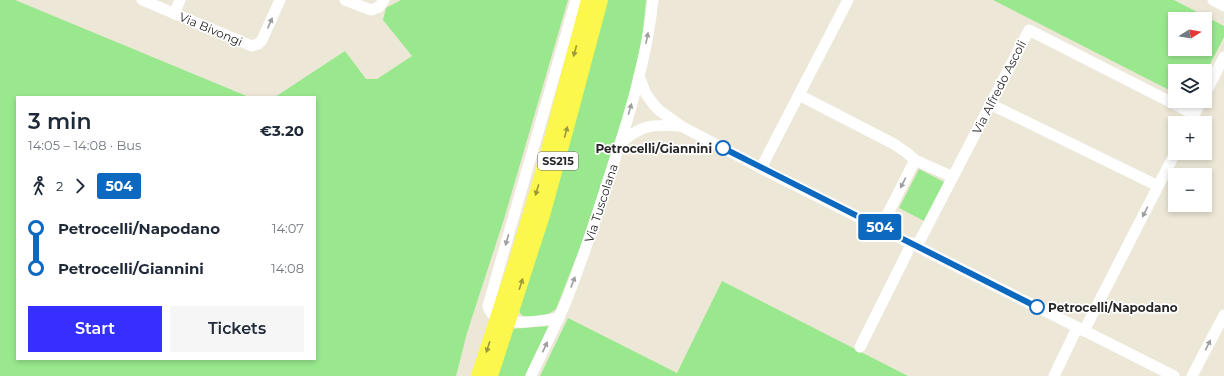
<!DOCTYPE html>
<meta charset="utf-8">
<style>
body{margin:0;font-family:Montserrat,sans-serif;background:#f6f6f7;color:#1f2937;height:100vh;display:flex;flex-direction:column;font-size:15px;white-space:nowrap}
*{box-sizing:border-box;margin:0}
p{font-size:13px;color:#747a83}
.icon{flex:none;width:22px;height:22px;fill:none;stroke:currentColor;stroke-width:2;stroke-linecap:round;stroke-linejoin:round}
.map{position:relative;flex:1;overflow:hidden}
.side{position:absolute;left:16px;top:96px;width:300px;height:264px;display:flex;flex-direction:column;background:#fff;border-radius:0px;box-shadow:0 2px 6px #0003}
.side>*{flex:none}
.badge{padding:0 8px;border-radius:3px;font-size:14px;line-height:26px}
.needle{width:26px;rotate:79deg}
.buttons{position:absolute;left:1168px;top:12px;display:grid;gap:8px}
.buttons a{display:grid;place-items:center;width:44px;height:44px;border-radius:0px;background:#fff;box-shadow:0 2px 6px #0003;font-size:20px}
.map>.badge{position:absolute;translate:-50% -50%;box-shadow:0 0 0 2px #fff}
.legs{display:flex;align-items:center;gap:6px;height:44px;padding:0 12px;font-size:13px}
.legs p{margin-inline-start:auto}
.headline{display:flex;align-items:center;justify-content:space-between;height:68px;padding:0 12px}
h1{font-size:22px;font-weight:600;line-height:30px}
.cta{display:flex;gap:8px;margin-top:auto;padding:8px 12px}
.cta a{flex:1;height:46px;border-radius:0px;background:#3530ff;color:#fff;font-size:16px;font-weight:600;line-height:46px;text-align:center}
.cta a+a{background:#f6f6f7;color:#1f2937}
ul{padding:0 12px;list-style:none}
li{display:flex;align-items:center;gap:14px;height:40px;font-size:15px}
li i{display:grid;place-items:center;width:6px;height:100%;margin:0 5px;background:currentColor}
li i::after{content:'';width:10px;height:10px;margin:-5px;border:3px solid;border-radius:50%;background:#fff}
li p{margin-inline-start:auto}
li:first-child i{background:linear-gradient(#0000 50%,currentColor 0)}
li:last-child i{background:linear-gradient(currentColor 50%,#0000 0)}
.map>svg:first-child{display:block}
.green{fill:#9ae88e;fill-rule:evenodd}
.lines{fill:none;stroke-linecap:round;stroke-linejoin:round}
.minor{stroke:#fff;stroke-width:11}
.major{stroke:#fcf74c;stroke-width:14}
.oneway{fill:#9e9e9e}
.oneway2{fill:#9c993b}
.line-1-casing{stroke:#fff;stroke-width:9}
.line-1{stroke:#0c69bf;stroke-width:6}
.stop-1-dot{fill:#fff;stroke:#0c69bf;stroke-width:2}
.labels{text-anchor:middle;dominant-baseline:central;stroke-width:3.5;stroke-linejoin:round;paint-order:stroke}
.shield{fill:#fff;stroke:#686868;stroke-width:1}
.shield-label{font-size:11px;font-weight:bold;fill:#272727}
.street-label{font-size:12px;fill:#272727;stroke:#fff}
.stop-label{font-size:12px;font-weight:bold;fill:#272727;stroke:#fff;text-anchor:end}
</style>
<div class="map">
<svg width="1224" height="376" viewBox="0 0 1224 376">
<rect width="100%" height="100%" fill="#ece7d7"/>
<g class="green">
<polygon points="0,0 15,0 249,97 17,97 17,359 315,359 315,97 275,97 345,51 366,79 377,79 412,56 383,20 386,8 401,0 568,0 504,219 467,333 456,376 0,376"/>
<path d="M606,0H646L642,40L625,111L583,240L556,309C546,317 535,318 523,316L520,313L518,307Z"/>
<path d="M993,0H1174L1224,26V37L1205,74V71H1175V93ZM1175,19H1205V49H1175Z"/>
<polygon points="919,169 946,183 926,222 899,208"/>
<polygon points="722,281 908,376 540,376 568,318 677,373"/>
<polygon points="549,326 525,376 495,376 511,329"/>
</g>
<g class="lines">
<g class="minor">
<polyline points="142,0 252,46 258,44 262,40 280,0"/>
<polyline points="345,0 371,10 379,7 384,0"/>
<polyline points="1213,0 1224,6"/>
<polyline points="174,14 180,0"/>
<polyline points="639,76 646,94 654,105 660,111 681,126 761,168 1174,376"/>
<polyline points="1205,94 1224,57"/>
<polyline points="799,95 894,144 907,153 915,160"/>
<polyline points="990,104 1158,186"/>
<polyline points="1190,123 1201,101"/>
<path d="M621,143C643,123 653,125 681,126"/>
<polyline points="761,168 848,0"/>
<polyline points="881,227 915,160 953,177"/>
<polyline points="917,246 1029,30 1194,114"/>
<path d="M559,318C541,321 494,330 488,306L576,0"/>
<polyline points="1084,331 1175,153"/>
<polyline points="860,347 912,243"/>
<path d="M531,376C543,350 556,325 567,299C584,255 599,210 613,165C631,111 647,56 653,0"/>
<polyline points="1054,376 1077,328"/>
<polyline points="1192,376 1224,315"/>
</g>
<g class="major">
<polyline points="478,376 514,266 540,180 588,0"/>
<polyline points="491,376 544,212 571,113 601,0"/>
</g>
</g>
<defs><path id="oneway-solid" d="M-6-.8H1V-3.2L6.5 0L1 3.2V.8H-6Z"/></defs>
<g class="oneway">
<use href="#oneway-solid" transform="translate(270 23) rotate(-66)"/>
<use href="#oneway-solid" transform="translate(647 38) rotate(-79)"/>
<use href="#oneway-solid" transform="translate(630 109) rotate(-74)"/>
<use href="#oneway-solid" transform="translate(903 183) rotate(117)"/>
<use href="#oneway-solid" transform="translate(1145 212) rotate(117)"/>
<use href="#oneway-solid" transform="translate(507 240) rotate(106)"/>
<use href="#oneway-solid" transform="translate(573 282) rotate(-69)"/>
<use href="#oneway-solid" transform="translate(1208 345) rotate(-63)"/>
<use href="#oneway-solid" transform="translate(545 347) rotate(-65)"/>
</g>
<g class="oneway2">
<use href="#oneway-solid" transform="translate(575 51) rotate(105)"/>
<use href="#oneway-solid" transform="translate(566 132) rotate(-75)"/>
<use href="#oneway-solid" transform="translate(537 190) rotate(107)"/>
<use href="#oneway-solid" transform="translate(521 284) rotate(-72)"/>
<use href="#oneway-solid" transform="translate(488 347) rotate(108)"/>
</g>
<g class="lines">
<g class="line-1-casing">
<polyline id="line-1" points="723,148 1037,307"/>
</g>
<use href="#line-1" class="line-1"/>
</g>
<g class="stop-1-dot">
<circle cx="723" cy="148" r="7"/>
<circle cx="1037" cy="307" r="7"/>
</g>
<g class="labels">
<rect class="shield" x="538" y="152" width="40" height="18" rx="3"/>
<g class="shield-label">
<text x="558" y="161">SS215</text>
</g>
<g class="street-label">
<text transform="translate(211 29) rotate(23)">Via Bivongi</text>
<text transform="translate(999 87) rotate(-63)">Via Alfredo Ascoli</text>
<text transform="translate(601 203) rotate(-72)">Via Tuscolana</text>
</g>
<g class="stop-label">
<text x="712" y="148">Petrocelli/Giannini</text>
<text x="1048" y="307" text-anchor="start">Petrocelli/Napodano</text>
</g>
</g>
</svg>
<div class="buttons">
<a><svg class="needle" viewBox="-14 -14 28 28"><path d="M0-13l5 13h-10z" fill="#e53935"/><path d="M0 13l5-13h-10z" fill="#747a83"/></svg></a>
<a><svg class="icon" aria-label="layers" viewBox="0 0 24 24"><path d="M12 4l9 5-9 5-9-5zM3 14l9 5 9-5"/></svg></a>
<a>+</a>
<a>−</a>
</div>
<b class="badge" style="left:880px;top:227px;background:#0c69bf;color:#fff">504</b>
<section class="side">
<div class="headline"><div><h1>3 min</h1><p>14:05 – 14:08 · Bus</p></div><b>€3.20</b></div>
<div class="legs"><svg class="icon" aria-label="walk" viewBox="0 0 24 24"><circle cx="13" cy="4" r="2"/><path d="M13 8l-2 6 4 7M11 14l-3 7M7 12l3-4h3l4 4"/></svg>2<svg class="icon" aria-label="forward" viewBox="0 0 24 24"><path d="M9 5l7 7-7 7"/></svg><b class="badge" style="background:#0c69bf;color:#fff">504</b></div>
<ul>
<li><i style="color:#0c69bf"></i><b>Petrocelli/Napodano</b><p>14:07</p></li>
<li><i style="color:#0c69bf"></i><b>Petrocelli/Giannini</b><p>14:08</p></li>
</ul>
<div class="cta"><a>Start</a><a>Tickets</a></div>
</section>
</div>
